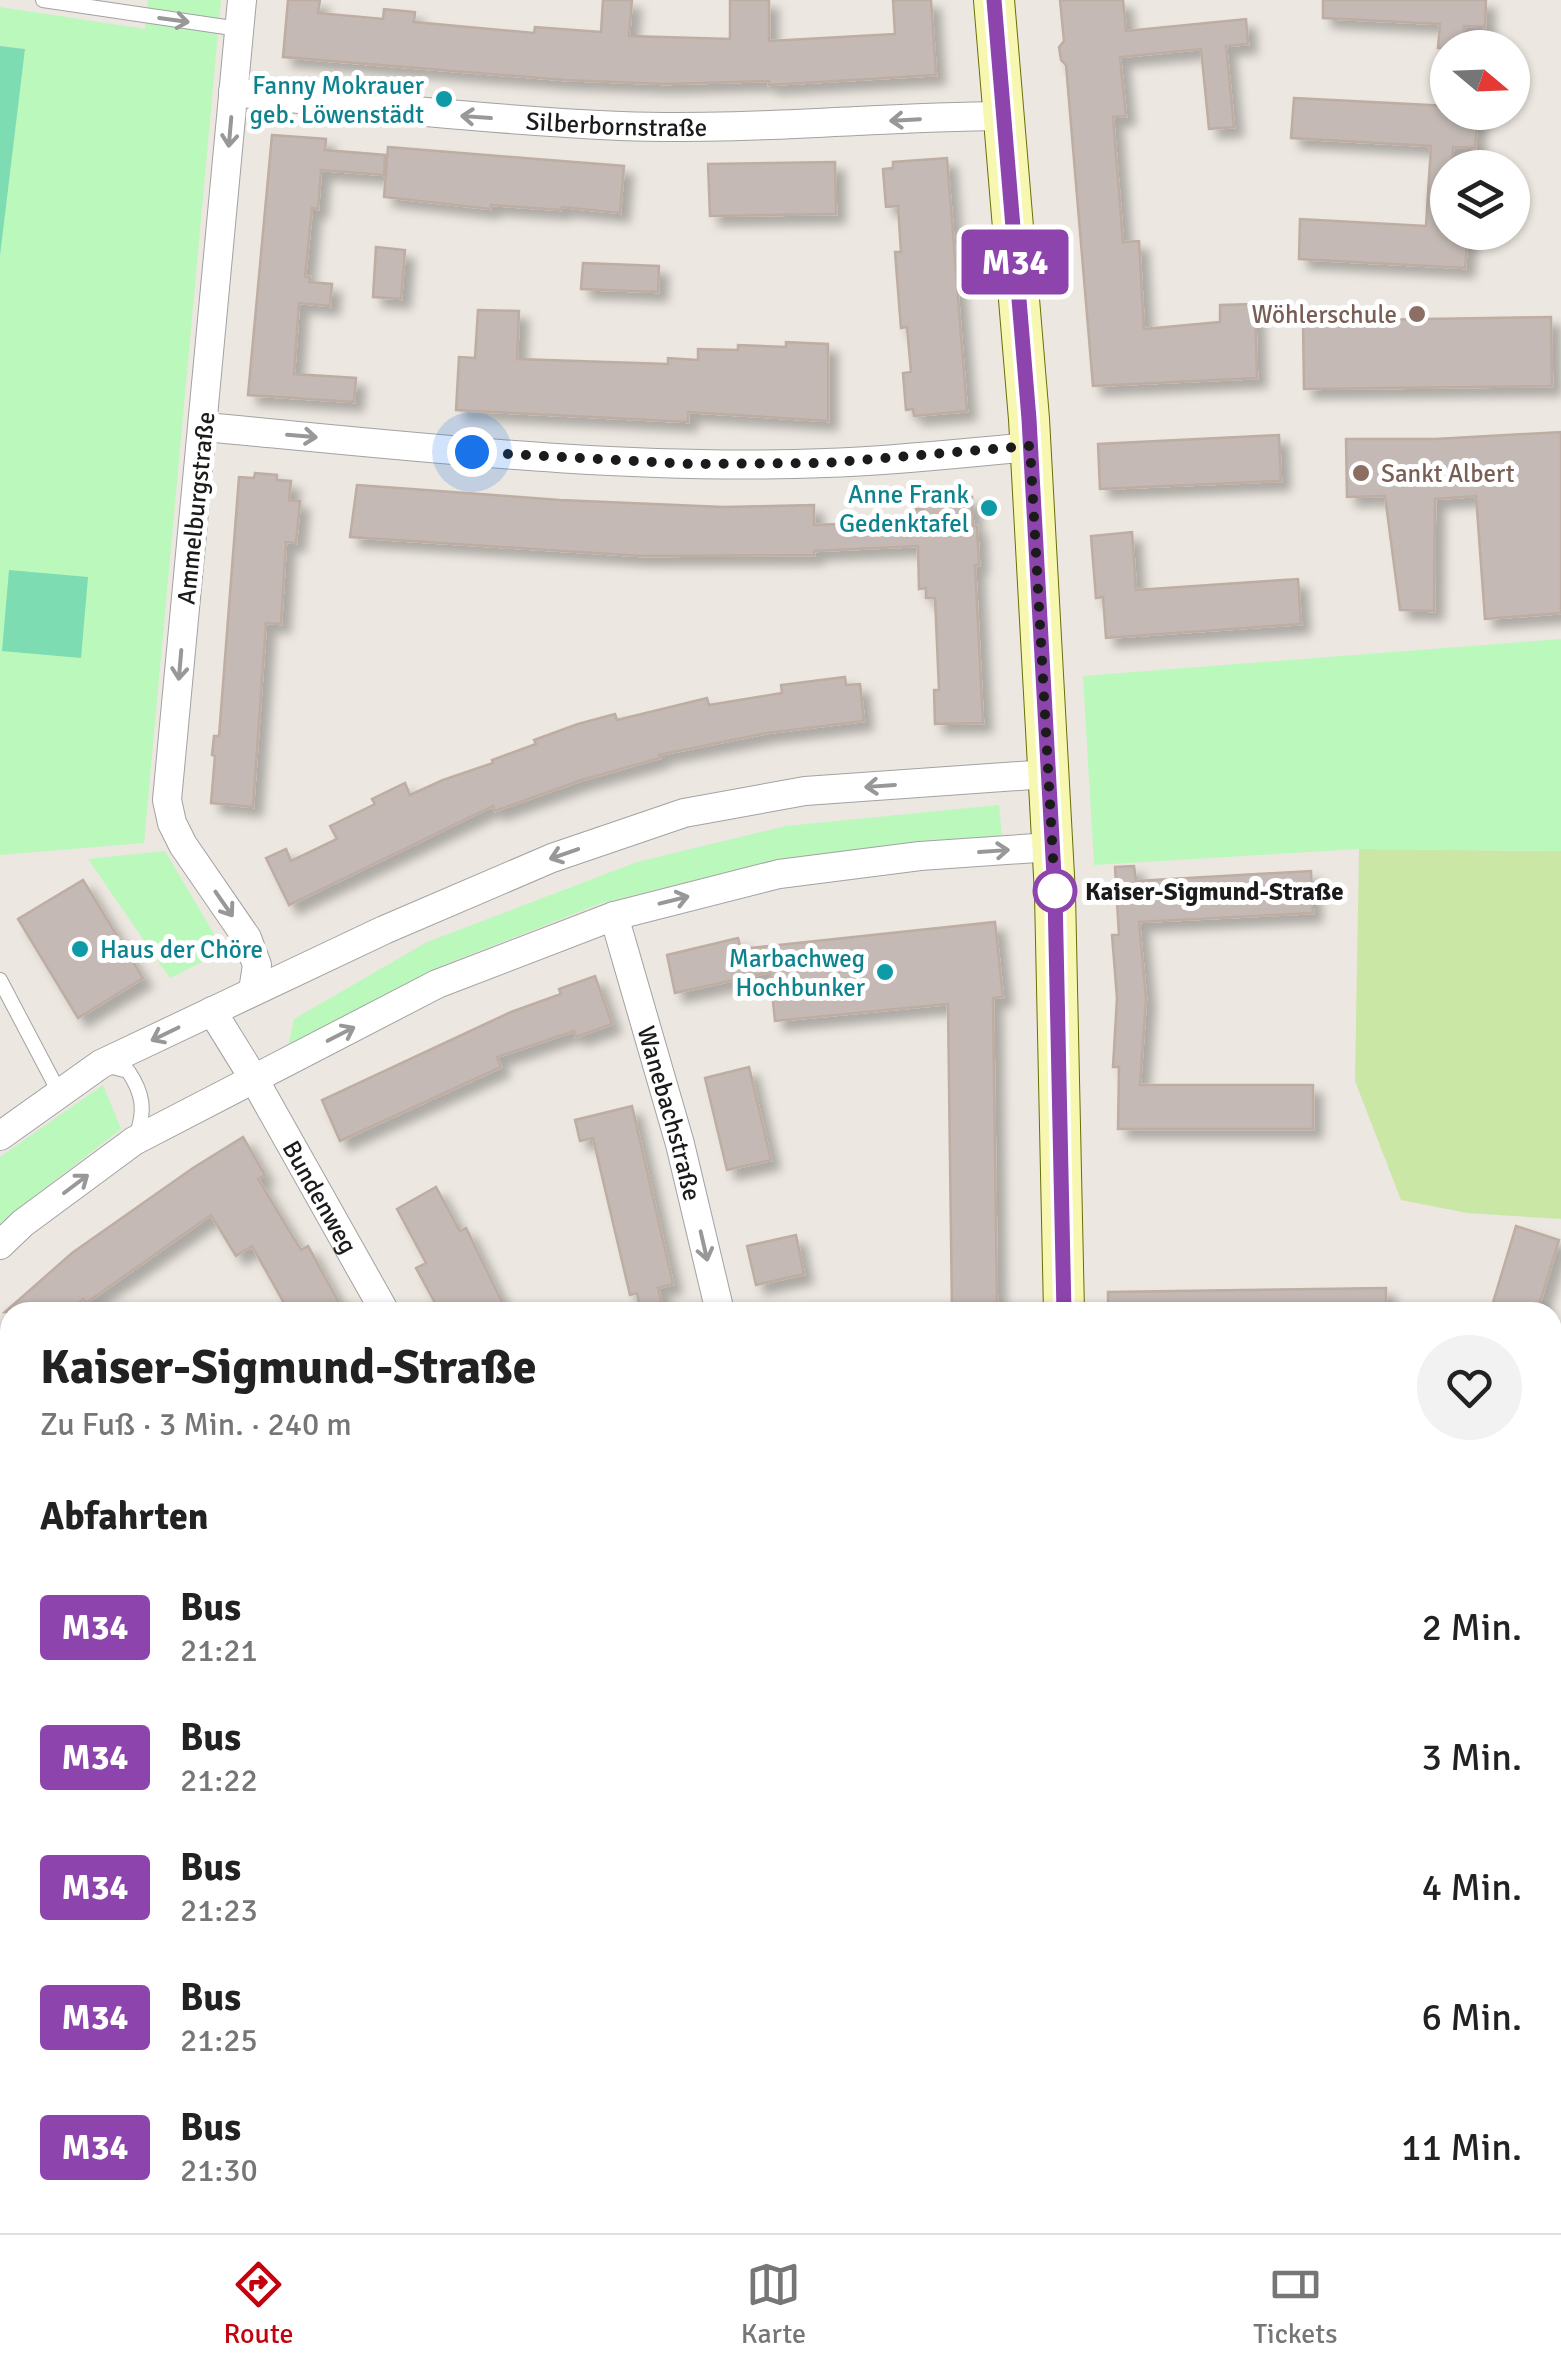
<!DOCTYPE html>
<html lang="de">
<meta charset="utf-8">
<style>
body{margin:0;font-family:Signika,sans-serif;background:#f2f2f2;color:#222;height:100vh;display:flex;flex-direction:column;font-size:38px;white-space:nowrap}
*{box-sizing:border-box;margin:0}
p{font-size:32px;color:#767676}
.icon{flex:none;width:55px;height:55px;fill:none;stroke:currentColor;stroke-width:2;stroke-linecap:round;stroke-linejoin:round}
.map{position:relative;flex:1;overflow:hidden}
.sheet{position:absolute;left:0px;top:1302px;width:1562px;height:932px;display:flex;flex-direction:column;background:#fff;border-radius:30px 30px 0 0;box-shadow:0 2px 8px #0004}
.sheet>*{flex:none}
.badge{padding:0 20px;border-radius:8px;font-size:35px;line-height:65px}
.needle{width:65px;rotate:109deg}
.tools{position:absolute;left:1430px;top:30px;display:grid;gap:20px}
.tools a{display:grid;place-items:center;width:100px;height:100px;border-radius:50%;background:#fff;box-shadow:0 2px 8px #0004;font-size:50px}
.you{position:absolute;width:50px;height:50px;margin:-25px;border:8px solid #fff;border-radius:50%;background:#1a73e8;box-shadow:0 0 0 15px #1a73e833}
.map>.badge{position:absolute;translate:-50% -50%;box-shadow:0 0 0 5px #fff}
h2{padding:0 40px;font-size:38px;line-height:90px}
.round{display:grid;place-items:center;flex:none;width:105px;height:105px;border-radius:52px;background:#f2f2f2}
.head{display:flex;align-items:center;justify-content:space-between;height:170px;padding:0 40px}
h1{font-size:48px;font-weight:800;line-height:75px}
ul{padding:0;list-style:none}
li{display:flex;align-items:center;gap:30px;height:130px;padding:0 40px}
li div{flex:1}
li b{display:block;font-size:38px}
li em{font-style:normal}
li .badge{min-width:110px;font-weight:700;text-align:center}
.tab-bar{display:flex;justify-content:space-around;align-items:center;height:140px;border-top:2px solid #e0e0e0;background:#fff;font-size:28px;color:#767676}
.tab-bar a{display:grid;justify-items:center;gap:5px}
.tab-bar .on{color:#c3020e}
.map>svg:first-child{display:block}
.grass{fill:#cae7a5}
.park{fill:#bbf8bc}
.pitch{fill:#7ddcb2}
.building{fill:#c4b9b4;stroke:#beada3;stroke-width:2.5;filter:url(#shadow)}
.lines{fill:none;stroke-linecap:round;stroke-linejoin:round}
.lane-casing{stroke:#a2a2a2;stroke-width:16}
.street-casing{stroke:#a2a2a2;stroke-width:30}
.secondary-casing{stroke:#696e06;stroke-width:42}
.lane{stroke:#fff;stroke-width:14}
.street{stroke:#fff;stroke-width:28}
.secondary{stroke:#f8f7b2;stroke-width:40}
.oneway{stroke:#989898}
.line-casing{stroke:#fff;stroke-width:22}
.line{stroke:#8e44ad;stroke-width:15}
.walk{stroke:#1b1b1b;stroke-width:10;stroke-dasharray:0 18}
.culture-dot{fill:#0f9aa8;stroke:#fff;stroke-width:4}
.education-dot{fill:#8d6e63;stroke:#fff;stroke-width:4}
.stop-dot{fill:#fff;stroke:#8e44ad;stroke-width:5}
.labels{text-anchor:middle;dominant-baseline:central;stroke-width:10;stroke-linejoin:round;paint-order:stroke}
.culture-label{font-size:25px;fill:#0d838f;stroke:#fff;text-anchor:end}
.street-label{font-size:25px;fill:#1b1b1b;stroke:#fff}
.education-label{font-size:25px;fill:#785e54;stroke:#fff;text-anchor:end}
.stop-label{font-size:25px;font-weight:bold;fill:#1b1b1b;stroke:#fff;text-anchor:start}
</style>
<div class="map">
<svg width="1561" height="2233" viewBox="0 0 1561 2233">
<defs>
<filter id="shadow"><feDropShadow dx="9" dy="9" stdDeviation="5" flood-color="#0004"/></filter>
</defs>
<rect width="100%" height="100%" fill="#ece7e0"/>
<polygon class="grass" points="1359,849 1561,851 1561,1219 1467,1213 1401,1200 1355,1081"/>
<g class="park">
<polygon points="148,0 221,0 144,843 0,855 0,256 25,49 0,46 0,7 145,29"/>
<polygon points="1561,639 1561,851 1359,849 1094,865 1083,676"/>
<polygon points="999,805 1002,837 783,858 599,904 436,968 287,1051 294,1019 427,942 637,862 786,826"/>
<polygon points="165,851 224,951 170,978 88,859"/>
<polygon points="103,1085 121,1129 0,1223 0,1157"/>
</g>
<g class="pitch">
<polygon points="0,46 25,49 0,256"/>
<polygon points="9,570 88,577 81,658 2,651"/>
</g>
<g class="building">
<polygon points="288,0 320,0 318,13 383,19 384,9 415,12 414,22 534,33 535,27 601,32 603,0 632,0 629,36 730,39 730,0 769,0 769,41 895,34 893,0 931,0 936,75 769,85 769,81 665,84 564,80 283,57"/>
<polygon points="1060,0 1123,0 1126,31 1246,19 1248,44 1226,46 1234,127 1209,129 1201,49 1120,57 1126,116 1113,117 1123,242 1139,241 1144,329 1220,322 1220,305 1255,304 1257,378 1093,386 1066,65 1061,60 1059,47 1064,41"/>
<polygon points="1323,0 1486,0 1485,27 1464,26 1463,48 1438,48 1440,24 1323,18"/>
<polygon points="1294,98 1448,106 1448,112 1478,112 1475,148 1453,147 1452,168 1448,168 1448,232 1468,232 1465,268 1299,259 1300,219 1426,226 1431,146 1291,138"/>
<polygon points="272,135 326,139 325,150 385,155 384,175 321,170 318,209 312,208 305,277 310,277 309,282 332,284 330,306 299,303 294,374 356,378 354,402 248,395"/>
<polygon points="388,147 624,166 620,213 562,207 561,210 491,205 490,209 384,197"/>
<polygon points="947,158 967,411 914,416 913,409 906,410 903,373 911,372 907,327 901,328 895,252 901,252 898,206 886,207 883,169 893,168 893,162"/>
<polygon points="835,162 836,214 710,216 708,164"/>
<polygon points="376,247 405,250 401,299 373,297"/>
<polygon points="583,263 659,266 658,292 581,289"/>
<polygon points="478,310 519,311 517,359 668,364 668,358 698,360 698,349 738,350 738,345 786,347 786,342 828,344 828,421 688,412 688,422 456,410 459,357 475,358"/>
<polygon points="1551,317 1552,386 1304,389 1303,321"/>
<polygon points="1561,432 1561,613 1485,619 1476,496 1435,499 1434,611 1400,610 1385,496 1347,497 1346,439 1435,439"/>
<polygon points="1279,435 1281,481 1100,489 1098,444"/>
<polygon points="255,473 277,475 277,480 291,481 289,500 300,501 296,543 286,542 281,624 266,623 253,807 211,803 215,756 212,755 214,736 219,736 239,477 254,478"/>
<polygon points="357,485 560,500 723,507 814,505 814,525 916,521 916,509 923,509 923,499 972,497 973,526 977,526 979,565 975,565 983,723 935,724 934,690 939,690 935,598 926,598 926,588 919,589 918,546 814,551 814,555 641,556 350,537"/>
<polygon points="1132,532 1136,590 1298,579 1301,624 1106,638 1103,597 1096,598 1091,536"/>
<polygon points="845,677 846,685 860,684 864,721 767,733 659,755 660,758 582,780 495,811 493,806 289,905 266,858 286,849 291,861 337,839 330,826 375,804 372,799 405,783 410,795 443,780 493,763 492,760 536,744 534,740 578,724 615,714 617,720 707,698 709,705 782,693 781,685"/>
<polygon points="1134,866 1136,881 1311,871 1313,913 1139,922 1146,998 1140,1085 1313,1085 1313,1129 1118,1129 1119,1067 1113,1067 1117,998 1112,935 1119,935 1115,867"/>
<polygon points="83,880 143,978 78,1018 18,919"/>
<polygon points="995,922 1003,997 993,998 997,1312 952,1312 948,1004 775,1021 770,972 675,993 667,955 738,938 741,949"/>
<polygon points="595,976 612,1024 576,1037 574,1031 497,1057 501,1067 340,1141 322,1100 511,1012 561,994 559,989"/>
<polygon points="749,1067 771,1160 727,1170 705,1078"/>
<polygon points="632,1106 673,1284 658,1288 664,1312 641,1312 637,1293 630,1295 593,1138 580,1141 575,1120"/>
<polygon points="243,1137 265,1175 258,1179 301,1250 308,1246 344,1312 289,1312 252,1246 236,1256 211,1215 86,1303 83,1299 69,1312 5,1312 72,1253 193,1168"/>
<polygon points="436,1187 460,1231 466,1228 507,1312 440,1312 416,1268 426,1263 397,1209"/>
<polygon points="1516,1226 1559,1240 1537,1312 1498,1312 1499,1308 1492,1306"/>
<polygon points="796,1235 804,1274 756,1285 747,1246"/>
<polygon points="1386,1288 1386,1312 1108,1312 1108,1292"/>
</g>
<g class="lines">
<g class="lane-casing">
<g id="lane">
<polyline points="43,0 239,29"/>
<polyline points="0,980 60,1094"/>
<path d="M105,1065L128,1071C143,1093 146,1111 136,1136"/>
</g>
</g>
<g class="street-casing">
<g id="street">
<polyline points="242,0 167,800 172,823 183,845 247,938 257,965 253,991"/>
<path id="s1" d="M233,92C362,106 491,120 621,126C748,131 875,117 1002,116"/>
<path d="M205,427C410,446 619,471 826,463C894,461 962,453 1030,447"/>
<path id="s2" d="M614,916L680,1144L720,1312"/>
<path id="s3" d="M212,1011L254,1079L385,1312"/>
<polyline points="0,1136 101,1064 384,930 552,858 684,813 805,791 1047,774"/>
<polyline points="0,1245 23,1223 134,1141 437,984 614,916 779,874 920,856 1051,847"/>
<polyline points="1552,1396 1561,1396"/>
<polyline points="0,1676 10,1667"/>
<polyline points="1552,1735 1561,1736"/>
<polyline points="0,2105 10,2096"/>
<polyline points="634,2225 634,2233"/>
<polyline points="1417,2225 1417,2233"/>
<polyline points="286,2233 295,2225"/>
</g>
</g>
<g class="secondary-casing">
<g id="secondary">
<polyline points="994,0 1029,419 1055,894 1064,1312"/>
<polyline points="1070,2225 1070,2233"/>
</g>
</g>
<use href="#lane" class="lane"/>
<use href="#street" class="street"/>
<use href="#secondary" class="secondary"/>
</g>
<defs><path id="oneway-shaft" d="M-6 0H5M1.5-3L5.5 0L1.5 3" fill="none" stroke-width="1.6" stroke-linecap="round" stroke-linejoin="round" transform="scale(2.5)"/></defs>
<g class="oneway">
<use href="#oneway-shaft" transform="translate(174 20) rotate(8)"/>
<use href="#oneway-shaft" transform="translate(476 117) rotate(-176)"/>
<use href="#oneway-shaft" transform="translate(905 120) rotate(177)"/>
<use href="#oneway-shaft" transform="translate(230 132) rotate(95)"/>
<use href="#oneway-shaft" transform="translate(302 436) rotate(5)"/>
<use href="#oneway-shaft" transform="translate(180 665) rotate(95)"/>
<use href="#oneway-shaft" transform="translate(880 786) rotate(176)"/>
<use href="#oneway-shaft" transform="translate(994 851) rotate(-4)"/>
<use href="#oneway-shaft" transform="translate(564 854) rotate(161)"/>
<use href="#oneway-shaft" transform="translate(674 900) rotate(-14)"/>
<use href="#oneway-shaft" transform="translate(224 904) rotate(55)"/>
<use href="#oneway-shaft" transform="translate(165 1034) rotate(154)"/>
<use href="#oneway-shaft" transform="translate(341 1034) rotate(-27)"/>
<use href="#oneway-shaft" transform="translate(76 1184) rotate(-37)"/>
<use href="#oneway-shaft" transform="translate(704 1246) rotate(77)"/>
</g>
<g class="lines">
<g class="line-casing">
<polyline id="line" points="994,0 1029,419 1055,894 1064,1312"/>
</g>
<use href="#line" class="line"/>
<polyline class="walk" points="472,452 690,464 826,463 1030,446 1055,894 1055,891"/>
</g>
<g class="culture-dot">
<circle cx="444" cy="99" r="10"/>
<circle cx="989" cy="508" r="10"/>
<circle cx="80" cy="949" r="10"/>
<circle cx="885" cy="972" r="10"/>
</g>
<g class="education-dot">
<circle cx="1417" cy="314" r="10"/>
<circle cx="1361" cy="473" r="10"/>
</g>
<circle class="stop-dot" cx="1055" cy="891" r="20"/>
<g class="labels">
<g class="culture-label">
<text x="424" y="85">Fanny Mokrauer<tspan x="424" dy="29">geb. Löwenstädt</tspan></text>
<text x="969" y="494">Anne Frank<tspan x="969" dy="29">Gedenktafel</tspan></text>
<text x="100" y="949" text-anchor="start">Haus der Chöre</text>
<text x="865" y="958">Marbachweg<tspan x="865" dy="29">Hochbunker</tspan></text>
</g>
<g class="street-label">
<text stroke="none"><textPath href="#s1" startOffset="385">Silberbornstraße</textPath></text>
<text transform="translate(196 508) rotate(-84)">Ammelburgstraße</text>
<text stroke="none"><textPath href="#s2" startOffset="205">Wanebachstraße</textPath></text>
<text stroke="none"><textPath href="#s3" startOffset="215">Bundenweg</textPath></text>
</g>
<g class="education-label">
<text x="1397" y="314">Wöhlerschule</text>
<text x="1381" y="473" text-anchor="start">Sankt Albert</text>
</g>
<g class="stop-label">
<text x="1085" y="891">Kaiser-Sigmund-Straße</text>
</g>
</g>
</svg>
<div class="tools">
<a><svg class="needle" viewBox="-14 -14 28 28"><path d="M0-13l5 13h-10z" fill="#e53935"/><path d="M0 13l5-13h-10z" fill="#767676"/></svg></a>
<a><svg class="icon" aria-label="layers" viewBox="0 0 24 24"><path d="M12 4l9 5-9 5-9-5zM3 14l9 5 9-5"/></svg></a>
</div>
<div class="you" style="left:472px;top:452px"></div>
<b class="badge" style="left:1015px;top:262px;background:#8e44ad;color:#fff">M34</b>
<section class="sheet">
<div class="head"><div><h1>Kaiser-Sigmund-Straße</h1><p>Zu Fuß · 3 Min. · 240 m</p></div><a class="round"><svg class="icon" aria-label="heart" viewBox="0 0 24 24"><path d="M12 20l-8-8c-3-5 5-10 8-4 3-6 11-1 8 4z"/></svg></a></div>
<h2>Abfahrten</h2>
<ul>
<li><span class="badge" style="background:#8e44ad;color:#fff">M34</span><div><b>Bus</b><p>21:21</p></div><em>2 Min.</em></li>
<li><span class="badge" style="background:#8e44ad;color:#fff">M34</span><div><b>Bus</b><p>21:22</p></div><em>3 Min.</em></li>
<li><span class="badge" style="background:#8e44ad;color:#fff">M34</span><div><b>Bus</b><p>21:23</p></div><em>4 Min.</em></li>
<li><span class="badge" style="background:#8e44ad;color:#fff">M34</span><div><b>Bus</b><p>21:25</p></div><em>6 Min.</em></li>
<li><span class="badge" style="background:#8e44ad;color:#fff">M34</span><div><b>Bus</b><p>21:30</p></div><em>11 Min.</em></li>
</ul>
</section>
</div>
<nav class="tab-bar">
<a class="on"><svg class="icon" aria-label="directions" viewBox="0 0 24 24"><path d="M12 3l9 9-9 9-9-9zM9 14v-3h6M13 9l2 2-2 2"/></svg>Route</a>
<a><svg class="icon" aria-label="map" viewBox="0 0 24 24"><path d="M3 6l6-2 6 2 6-2v14l-6 2-6-2-6 2zM9 4v14M15 6v14"/></svg>Karte</a>
<a><svg class="icon" aria-label="tickets" viewBox="0 0 24 24"><path d="M3 7h18v10H3zM15 7v10"/></svg>Tickets</a>
</nav>
